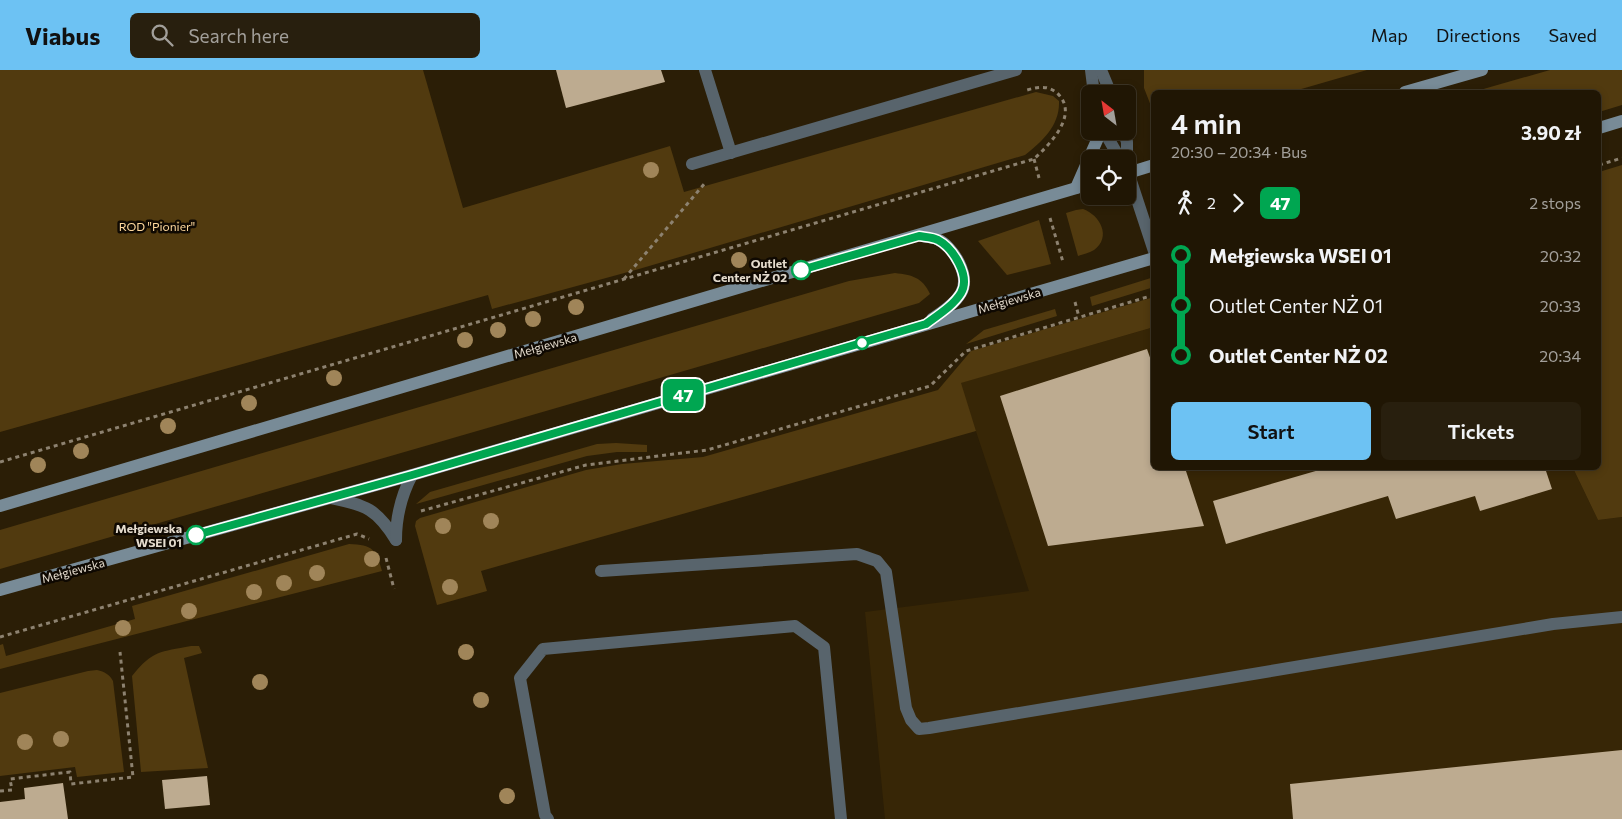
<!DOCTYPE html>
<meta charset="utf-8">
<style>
body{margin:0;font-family:Commissioner,sans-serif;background:#281f0e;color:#f1f3f6;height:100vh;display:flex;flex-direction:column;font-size:19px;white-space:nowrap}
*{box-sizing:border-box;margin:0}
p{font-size:16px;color:#a29f9a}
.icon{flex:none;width:28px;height:28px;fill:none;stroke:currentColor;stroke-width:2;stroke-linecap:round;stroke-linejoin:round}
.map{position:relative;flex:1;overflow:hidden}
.side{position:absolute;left:1151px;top:20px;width:450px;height:380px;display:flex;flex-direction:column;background:#201604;border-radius:8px;box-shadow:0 2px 8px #0003,0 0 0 1px #3d3526}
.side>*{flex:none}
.badge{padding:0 10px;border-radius:8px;font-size:18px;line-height:32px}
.needle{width:32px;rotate:329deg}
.fabs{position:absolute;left:1081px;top:15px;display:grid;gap:10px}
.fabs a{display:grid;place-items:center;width:55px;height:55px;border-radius:8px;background:#201604;box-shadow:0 2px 8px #0003,0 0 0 1px #3d3526;font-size:25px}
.map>.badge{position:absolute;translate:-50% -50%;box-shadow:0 0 0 2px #fff}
.legs{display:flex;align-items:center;gap:8px;height:55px;padding:0 20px;font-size:16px}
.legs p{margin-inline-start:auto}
.headline{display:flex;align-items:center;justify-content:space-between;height:85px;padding:0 20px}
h1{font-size:28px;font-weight:600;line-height:38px}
.primary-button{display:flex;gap:10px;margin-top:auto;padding:10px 20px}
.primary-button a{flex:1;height:58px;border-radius:8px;background:#6dc2f3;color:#111;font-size:20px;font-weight:600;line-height:58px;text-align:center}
.primary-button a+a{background:#281f0e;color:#f1f3f6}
ul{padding:0 20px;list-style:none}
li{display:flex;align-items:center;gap:18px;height:50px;font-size:19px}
li i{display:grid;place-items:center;width:8px;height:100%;margin:0 6px;background:currentColor}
li i::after{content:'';width:12px;height:12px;margin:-6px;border:4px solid;border-radius:50%;background:#201604}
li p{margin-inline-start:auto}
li:first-child i{background:linear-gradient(#0000 50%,currentColor 0)}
li:last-child i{background:linear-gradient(currentColor 50%,#0000 0)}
header{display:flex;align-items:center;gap:30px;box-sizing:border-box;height:70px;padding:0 25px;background:#6dc2f3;color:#111}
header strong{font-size:24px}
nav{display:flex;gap:28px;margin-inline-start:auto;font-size:18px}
.search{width:350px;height:45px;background:#281f0e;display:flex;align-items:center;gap:12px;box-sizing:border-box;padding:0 18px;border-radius:8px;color:#a29f9a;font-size:19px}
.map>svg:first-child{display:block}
.built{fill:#372606}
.green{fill:#513a0f}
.building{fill:#bdab90}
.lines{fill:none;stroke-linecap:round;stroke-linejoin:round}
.path{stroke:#8d8270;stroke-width:3;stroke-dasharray:4 4;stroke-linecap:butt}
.service{stroke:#58646c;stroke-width:12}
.minor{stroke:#58646c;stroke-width:12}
.secondary{stroke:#788b97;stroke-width:12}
.tree{fill:#a08559}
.line-1-casing{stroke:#fff;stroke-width:11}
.line-1{stroke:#00a651;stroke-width:8}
.stop-1-dot{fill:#fff;stroke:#00a651;stroke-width:2.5}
.labels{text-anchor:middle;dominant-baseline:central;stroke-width:5;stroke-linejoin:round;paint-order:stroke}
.park-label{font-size:12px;fill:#ffd99d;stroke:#0f0902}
.stop-label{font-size:12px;font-weight:bold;fill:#e4dbcd;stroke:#0f0902;text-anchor:end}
.street-label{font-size:12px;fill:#e4dbcd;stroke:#0f0902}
</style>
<header>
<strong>Viabus</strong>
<div class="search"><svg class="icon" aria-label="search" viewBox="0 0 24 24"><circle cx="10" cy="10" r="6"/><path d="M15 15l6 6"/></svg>Search here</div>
<nav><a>Map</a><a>Directions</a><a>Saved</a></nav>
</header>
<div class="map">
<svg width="1622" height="749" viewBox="0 0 1622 749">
<rect width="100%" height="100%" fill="#2b1e06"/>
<polygon class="built" points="1154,257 1154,398 1573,398 1598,450 1622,447 1622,749 885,749 865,542 1029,521 960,313"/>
<g class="green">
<path d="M0,0H423L463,138L670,76L684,122L1036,22L1053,26L1059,31C1060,55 1043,71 1025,85L639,199L492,239L488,225L0,362Z"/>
<polygon points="1144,0 1367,0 1291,22 1154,22 1154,37 1151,36 1144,18"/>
<polygon points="1550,0 1622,0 1622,35 1599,42 1599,22 1473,22"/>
<polygon points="1622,95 1622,447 1598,450 1573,398 1599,398 1599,102"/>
<path d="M1083,139C1100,145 1112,167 1094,180C1089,183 1083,184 1078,186L1066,143L1076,140Z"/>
<polygon points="1039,150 1051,194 1007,205 978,171"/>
<path d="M895,203C912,205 922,207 930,224L919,233L0,499V460L849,211Z"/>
<polygon points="1154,207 1154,217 1092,236 1090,227"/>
<polygon points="1154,227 1154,257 961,313 976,361 481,501 487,521 437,535 415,456 416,451 420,448 586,400 622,394 703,387 938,320 971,281"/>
<polygon points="1055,239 1057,246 966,274 984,260"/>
<polygon points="616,373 647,375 647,382 617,382 587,386 416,434 430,422 597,374"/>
<path d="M349,474C373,475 376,479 382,501L0,599V575L3,574L6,586L135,549L132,536Z"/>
<path d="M191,576H199L202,583L184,588L208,698L141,702L132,606C153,580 160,582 191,576Z"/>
<path d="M97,600C105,602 109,604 113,611L124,702L77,707L75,697L0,706V623L88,601Z"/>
</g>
<g class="building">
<polygon points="556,0 661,0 665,12 566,38"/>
<polygon points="1147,279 1154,299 1154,398 1185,398 1204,456 1048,476 1000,326"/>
<polygon points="1326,398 1545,398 1552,419 1480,441 1475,426 1396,449 1388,426 1226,474 1213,431"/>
<polygon points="1622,680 1622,749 1293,749 1290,714"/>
<polygon points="207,706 210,735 165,739 162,710"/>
<polygon points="63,713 68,749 0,749 0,732 25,729 24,718"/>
</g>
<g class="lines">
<g class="path">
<polyline points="1034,89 1039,108"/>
<polyline points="1599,95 1622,88"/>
<polyline points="1050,148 1063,192"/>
<polyline points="624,209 705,113"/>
<polyline points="1075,232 1079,247"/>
<path d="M0,392L1034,89C1050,74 1080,44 1057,23C1048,15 1038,17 1027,20"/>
<polyline points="421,441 586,395 707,380 930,316 966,281 1154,225"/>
<polyline points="386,488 394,519"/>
<polyline points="0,567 357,464 369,469"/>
<polyline points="0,721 12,720 10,709 70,702 71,714 133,707 120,582"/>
</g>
<g class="service">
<polyline points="705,0 731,83"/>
<polyline points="692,94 1016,0"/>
<polyline points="601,501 857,484 877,491 886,502 906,638 911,650 919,659 929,658 1553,554 1622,547"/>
<polyline points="548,749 545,745 520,608 543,579 795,556 824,577 841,749"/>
</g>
<g class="minor">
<polyline points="1091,0 1094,24"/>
<polyline points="1101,0 1111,24"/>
<polyline points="1104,61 1120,89"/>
<polyline points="1123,61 1127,72 1127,89"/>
<polyline points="1128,102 1154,181"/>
<path d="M331,428C366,435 377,439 396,470"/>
<path d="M396,470C396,446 401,426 412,405"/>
</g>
<g class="secondary">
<polyline points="1405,22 1482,0"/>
<polyline points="1599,58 1622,51"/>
<polyline points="1128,103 1154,95"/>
<polyline points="1076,118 1101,61"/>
<path d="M922,166C926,167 933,167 937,169C953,176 971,206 961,223C955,234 942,242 932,249"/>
<polyline points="0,436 1090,114"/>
<polyline points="0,520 412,405 1154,188"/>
</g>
</g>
<g class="tree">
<circle cx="651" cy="100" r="8"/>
<circle cx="739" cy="190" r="8"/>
<circle cx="576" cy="237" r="8"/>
<circle cx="533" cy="249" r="8"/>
<circle cx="498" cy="260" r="8"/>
<circle cx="465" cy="270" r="8"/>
<circle cx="334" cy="308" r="8"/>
<circle cx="249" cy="333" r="8"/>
<circle cx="168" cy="356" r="8"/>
<circle cx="81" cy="381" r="8"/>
<circle cx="38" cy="395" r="8"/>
<circle cx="491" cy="451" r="8"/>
<circle cx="443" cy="456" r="8"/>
<circle cx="372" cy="489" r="8"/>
<circle cx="317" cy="503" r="8"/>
<circle cx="284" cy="513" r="8"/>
<circle cx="450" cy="517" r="8"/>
<circle cx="254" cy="522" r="8"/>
<circle cx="189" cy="541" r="8"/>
<circle cx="123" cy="558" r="8"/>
<circle cx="466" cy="582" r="8"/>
<circle cx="260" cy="612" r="8"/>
<circle cx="481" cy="630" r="8"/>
<circle cx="61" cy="669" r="8"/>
<circle cx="25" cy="672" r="8"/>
<circle cx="507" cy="726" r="8"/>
</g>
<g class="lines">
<g class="line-1-casing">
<path id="line-1" d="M196,465L412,405L926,254C938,245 953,236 961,223C971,206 953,178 938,170C933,167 925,167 919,166L801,200"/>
</g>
<use href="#line-1" class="line-1"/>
</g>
<g class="stop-1-dot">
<circle cx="801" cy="200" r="9"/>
<circle cx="862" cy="273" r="6"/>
<circle cx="196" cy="465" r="9"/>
</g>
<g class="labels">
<g class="park-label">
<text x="157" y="156">ROD "Pionier"</text>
</g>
<g class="stop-label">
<text x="787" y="193">Outlet<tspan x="787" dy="14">Center NŻ 02</tspan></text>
<text x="182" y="458">Mełgiewska<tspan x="182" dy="14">WSEI 01</tspan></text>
</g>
<g class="street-label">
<text transform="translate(1009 230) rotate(-16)">Mełgiewska</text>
<text transform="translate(545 275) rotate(-16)">Mełgiewska</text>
<text transform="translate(73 500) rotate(-15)">Mełgiewska</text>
</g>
</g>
</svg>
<div class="fabs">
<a><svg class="needle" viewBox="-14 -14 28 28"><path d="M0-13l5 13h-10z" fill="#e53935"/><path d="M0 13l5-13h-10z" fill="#a29f9a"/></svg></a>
<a><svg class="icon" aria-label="locate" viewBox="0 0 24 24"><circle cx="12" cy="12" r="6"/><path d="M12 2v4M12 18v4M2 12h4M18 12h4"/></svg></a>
</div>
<b class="badge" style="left:683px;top:325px;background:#00a651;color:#fff">47</b>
<section class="side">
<div class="headline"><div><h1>4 min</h1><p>20:30 – 20:34 · Bus</p></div><b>3.90 zł</b></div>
<div class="legs"><svg class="icon" aria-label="walk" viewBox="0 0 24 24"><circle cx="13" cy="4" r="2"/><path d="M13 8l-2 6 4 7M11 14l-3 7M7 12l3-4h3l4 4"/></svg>2<svg class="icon" aria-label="forward" viewBox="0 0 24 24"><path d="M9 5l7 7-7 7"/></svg><b class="badge" style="background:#00a651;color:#fff">47</b><p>2 stops</p></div>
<ul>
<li><i style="color:#00a651"></i><b>Mełgiewska WSEI 01</b><p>20:32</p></li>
<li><i style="color:#00a651"></i><span>Outlet Center NŻ 01</span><p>20:33</p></li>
<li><i style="color:#00a651"></i><b>Outlet Center NŻ 02</b><p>20:34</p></li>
</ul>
<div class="primary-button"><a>Start</a><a>Tickets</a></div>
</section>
</div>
